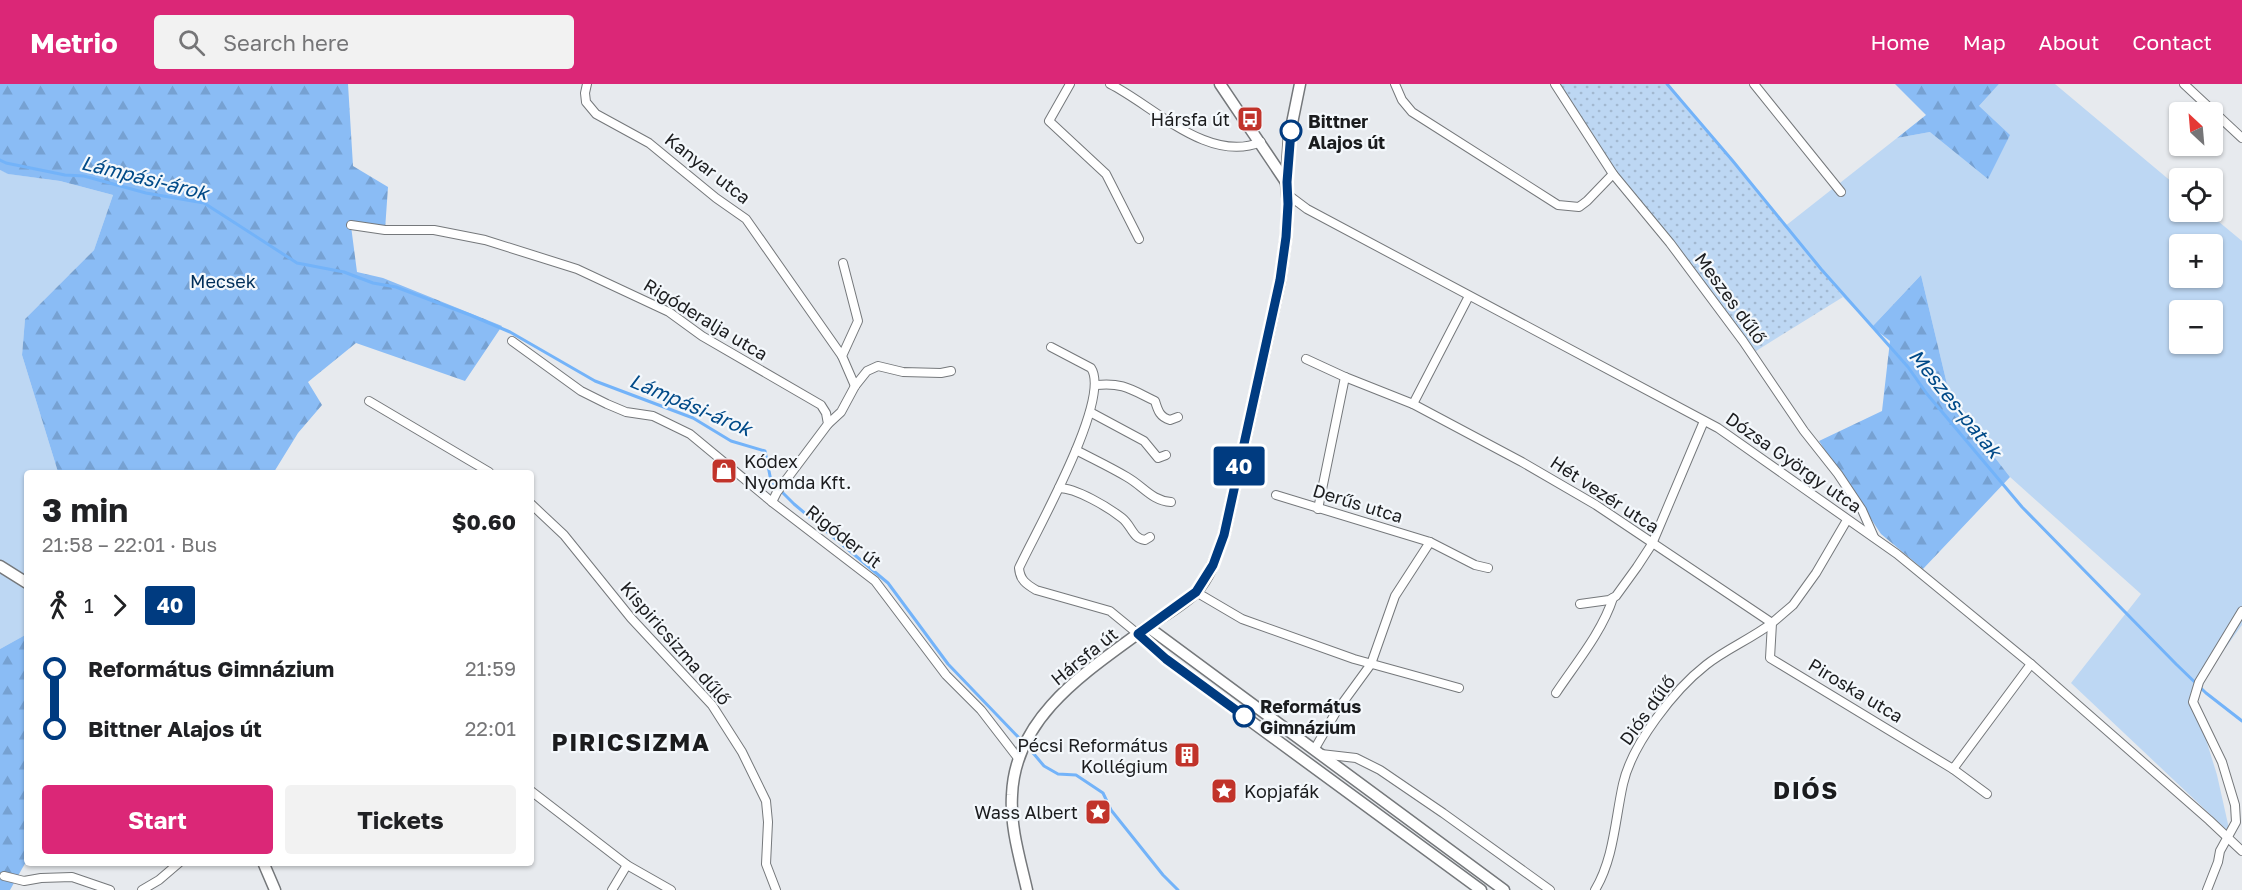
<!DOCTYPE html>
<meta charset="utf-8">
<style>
body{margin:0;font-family:"Golos Text",sans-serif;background:#f2f2f2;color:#202124;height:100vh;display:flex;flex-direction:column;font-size:22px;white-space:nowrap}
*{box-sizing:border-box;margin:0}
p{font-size:20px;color:#757577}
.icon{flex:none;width:33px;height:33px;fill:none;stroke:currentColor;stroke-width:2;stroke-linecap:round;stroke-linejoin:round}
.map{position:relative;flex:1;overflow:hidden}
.drawer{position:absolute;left:24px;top:386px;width:510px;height:396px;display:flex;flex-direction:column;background:#fff;border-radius:6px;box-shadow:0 2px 4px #0004}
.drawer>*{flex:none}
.badge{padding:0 12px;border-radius:4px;font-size:21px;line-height:39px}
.needle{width:39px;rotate:334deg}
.fabs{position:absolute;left:2169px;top:18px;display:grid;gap:12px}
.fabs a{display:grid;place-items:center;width:54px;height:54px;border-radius:6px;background:#fff;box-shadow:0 2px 4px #0004;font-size:30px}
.map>.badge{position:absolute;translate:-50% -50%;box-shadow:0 0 0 3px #fff}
.legs{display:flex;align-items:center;gap:9px;height:66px;padding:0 18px;font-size:20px}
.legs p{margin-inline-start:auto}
.summary{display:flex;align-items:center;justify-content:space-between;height:102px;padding:0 18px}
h1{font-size:33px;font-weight:700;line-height:45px}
.button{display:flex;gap:12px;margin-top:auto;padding:12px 18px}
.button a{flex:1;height:69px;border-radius:6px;background:#db2777;color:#fff;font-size:24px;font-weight:700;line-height:69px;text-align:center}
.button a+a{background:#f2f2f2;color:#202124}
ul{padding:0 18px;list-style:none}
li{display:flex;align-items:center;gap:21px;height:60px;font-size:22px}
li i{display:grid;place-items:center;width:9px;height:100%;margin:0 8px;background:currentColor}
li i::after{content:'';width:15px;height:15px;margin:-8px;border:4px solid;border-radius:50%;background:#fff}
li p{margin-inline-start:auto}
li:first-child i{background:linear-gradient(#0000 50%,currentColor 0)}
li:last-child i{background:linear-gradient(currentColor 50%,#0000 0)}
header{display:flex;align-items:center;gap:36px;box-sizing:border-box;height:84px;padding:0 30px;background:#db2777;color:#fff}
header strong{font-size:28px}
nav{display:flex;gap:33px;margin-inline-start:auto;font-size:21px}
.search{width:420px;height:54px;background:#f2f2f2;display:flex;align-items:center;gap:15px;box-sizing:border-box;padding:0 21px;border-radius:6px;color:#757577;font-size:22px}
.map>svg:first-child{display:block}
.grass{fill:#bdd7f3;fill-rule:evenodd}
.forest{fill:url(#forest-firs)}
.park{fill:url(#park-dots)}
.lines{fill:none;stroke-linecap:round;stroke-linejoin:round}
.stream{stroke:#73b3f9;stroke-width:3}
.minor-casing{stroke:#75787b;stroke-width:10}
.tertiary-casing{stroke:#75787b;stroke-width:13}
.minor{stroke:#fff;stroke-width:8}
.tertiary{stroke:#fff;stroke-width:10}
.line-1-casing{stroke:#fff;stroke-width:14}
.line-1{stroke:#003b80;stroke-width:9}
.stop-1-dot{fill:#fff;stroke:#003b80;stroke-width:3}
.labels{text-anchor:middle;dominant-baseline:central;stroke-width:4.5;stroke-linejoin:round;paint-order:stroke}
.poi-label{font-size:18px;fill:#1b1c1e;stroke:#f4f8fc;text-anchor:end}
.stop-label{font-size:18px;font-weight:bold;fill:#1b1c1e;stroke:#f4f8fc;text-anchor:start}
.street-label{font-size:18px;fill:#1b1c1e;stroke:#f4f8fc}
.park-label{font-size:18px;fill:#002e59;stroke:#f4f8fc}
.water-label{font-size:20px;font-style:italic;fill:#004a88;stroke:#f4f8fc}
.district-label{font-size:24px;font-weight:bold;letter-spacing:1.5px;fill:#1b1c1e;stroke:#f4f8fc}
</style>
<header>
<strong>Metrio</strong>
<div class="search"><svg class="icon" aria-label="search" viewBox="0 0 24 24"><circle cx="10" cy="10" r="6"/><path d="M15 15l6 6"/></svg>Search here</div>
<nav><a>Home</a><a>Map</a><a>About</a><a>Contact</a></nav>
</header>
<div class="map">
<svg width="2242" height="806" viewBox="0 0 2242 806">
<defs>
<pattern id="forest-firs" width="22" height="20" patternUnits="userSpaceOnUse" patternTransform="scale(1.5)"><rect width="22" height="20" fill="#8abcf5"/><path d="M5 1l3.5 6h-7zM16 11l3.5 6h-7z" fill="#76a1d2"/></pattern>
<pattern id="park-dots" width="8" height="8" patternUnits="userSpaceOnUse" patternTransform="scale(1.5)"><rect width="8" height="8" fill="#bdd7f3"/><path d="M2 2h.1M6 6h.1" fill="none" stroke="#a2b8d0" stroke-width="1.8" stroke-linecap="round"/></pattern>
</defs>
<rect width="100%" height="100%" fill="#e7eaee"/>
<g class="grass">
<path d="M1999,0H2055L2179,104L2180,128H2207L2242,157V541L2192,610L2217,691L2230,749L2071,599L2141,510L2010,393L1951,317L1921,191L1872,243L1843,213L1784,143L1897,54L1930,48L1979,22ZM2180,160H2212V194H2180ZM2180,226H2212V260H2180Z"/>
<polygon points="0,86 9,90 60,97 113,111 94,166 25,235 22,271 58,388 27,388 27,550 0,565"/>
</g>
<g class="forest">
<polygon points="0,0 348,0 353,82 388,103 385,146 351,142 357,188 383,194 502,242 465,297 356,259 308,298 322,321 298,349 274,388 58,388 22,271 25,235 94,166 113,111 60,97 8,90 0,86"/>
<polygon points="1895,0 1999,0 1979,22 2010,51 1988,95 1930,48 1897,54 1926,31"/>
<polygon points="1921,191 1951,317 2010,393 1923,485 1881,450 1819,357 1882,327 1890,257 1872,243"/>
<polygon points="27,550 27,776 10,806 0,806 0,565"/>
</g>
<polygon class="park" points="1551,0 1669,0 1843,213 1756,267 1613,90"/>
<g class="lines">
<g class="stream">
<polyline points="1667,0 1732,76 1821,185 1908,283 1927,310 2022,423 2176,580 2206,609 2242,637"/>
<polyline points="0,76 6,79 65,91 84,92 146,109 204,119 297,179 344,188 373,199 396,203 470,231 510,248 595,297 693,334 731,357 765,367 771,397 794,420 888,499 948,580 1023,658"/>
<polyline points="1028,663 1044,682 1058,690 1076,691 1103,709 1111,726 1163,791 1178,806"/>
</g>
<g class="minor-casing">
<g id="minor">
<polyline points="587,0 585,9 586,18 596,30 649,59 716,114 746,135 842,272"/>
<polyline points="1070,0 1049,37 1106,90 1139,155"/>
<path d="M1110,0C1154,22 1208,80 1261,58"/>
<polyline points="1395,0 1402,16 1412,28 1558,121 1579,123 1587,117 1613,90"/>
<polyline points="1555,0 1613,90 1670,159 1743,257 1804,347 1838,390 1862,426 1874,453"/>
<polyline points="1754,0 1841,108"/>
<polyline points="2184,0 2242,54"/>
<polyline points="1287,110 1307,125 1718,344 1897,470 2031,580 2209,736 2242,767"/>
<polyline points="351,141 385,146 434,146 485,156 577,185 669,228 702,252 821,321 826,329 828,340 777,408 772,418"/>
<polyline points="843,179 858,237 842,272 855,302"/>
<polyline points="512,257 581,307 607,320 626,328 653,332 690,350 772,418 875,497 946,591 981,626 1018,674"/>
<path d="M1051,263L1091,284C1112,315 1035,449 1019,484C1020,496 1026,500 1036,506L1110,527L1138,550"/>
<path d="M1306,275L1345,293L1413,320L1522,378L1596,421L1772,539C1751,555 1726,565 1706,581C1674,606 1632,660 1623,700C1615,736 1614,774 1595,806"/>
<path d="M1096,301C1123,298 1132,306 1155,317C1158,327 1160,333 1170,336L1178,333"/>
<polyline points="369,317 489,388"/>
<polyline points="1413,320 1469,212"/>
<polyline points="1090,328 1144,357 1158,374 1166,371"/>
<polyline points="828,340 841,328 855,302 867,287 878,282 903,288 941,289 951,287"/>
<path d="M1076,366C1093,375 1110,383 1127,393C1143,402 1152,417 1171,418"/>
<path d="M1059,404C1076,404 1108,423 1122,434C1132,442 1132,454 1145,456L1150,453"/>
<polyline points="1276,411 1430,458 1475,481 1488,484"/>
<polyline points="531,420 564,451 631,534 712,621 742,668 766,717 768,738 766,780 776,806"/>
<polyline points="1318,425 1345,293"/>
<polyline points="1847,436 1816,489 1793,521 1772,539 1770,574 1953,685 2031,580"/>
<polyline points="1196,508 1242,535 1354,575 1459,604"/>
<polyline points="1580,520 1609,516 1616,512 1637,483 1652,460 1704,337"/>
<path d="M1556,609C1576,579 1602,548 1613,514"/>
<polyline points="1314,666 1336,628 1371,580 1395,512 1430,458"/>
<polyline points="1321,670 1356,674 1380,686 1443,729 1550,806"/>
<polyline points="1953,685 1987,710"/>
<polyline points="531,707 627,781 671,806"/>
<polyline points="4,792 24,797 41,794 72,793 110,806"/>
<polyline points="142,806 159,796 180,778"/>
<polyline points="612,806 627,781"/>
<polyline points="2207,806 2218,778 2220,767 2236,738 2235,721 2222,678 2193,618 2199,598 2242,527"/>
</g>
</g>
<g class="tertiary-casing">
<g id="tertiary">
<polyline points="1220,0 1286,98"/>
<polyline points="0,482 27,499"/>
<polyline points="1148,543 1504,806"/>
<polyline points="1138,550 1166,575 1481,806"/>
<polyline points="263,778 275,806"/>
<path d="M1027,806C1020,775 1010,743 1012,711C1015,631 1089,586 1147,543C1163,532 1182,522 1196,508C1210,493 1217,470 1224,451L1280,197L1286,153L1288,120L1286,98L1289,54L1300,0"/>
</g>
</g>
<use href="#minor" class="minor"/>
<use href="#tertiary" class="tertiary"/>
</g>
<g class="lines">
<g class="line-1-casing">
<polyline id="line-1" points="1244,632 1166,575 1138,550 1196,508 1213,481 1224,451 1280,196 1286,153 1288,120 1287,98 1291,47"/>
</g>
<use href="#line-1" class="line-1"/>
</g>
<defs>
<g id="bus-square" transform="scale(1.35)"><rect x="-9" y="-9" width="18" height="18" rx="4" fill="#c1332a" stroke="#f4f8fc"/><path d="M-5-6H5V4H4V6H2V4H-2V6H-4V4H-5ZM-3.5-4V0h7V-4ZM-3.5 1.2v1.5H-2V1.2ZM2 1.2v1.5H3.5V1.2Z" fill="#fff"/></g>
<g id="shop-square" transform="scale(1.35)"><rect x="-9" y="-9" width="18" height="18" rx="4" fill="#c1332a" stroke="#f4f8fc"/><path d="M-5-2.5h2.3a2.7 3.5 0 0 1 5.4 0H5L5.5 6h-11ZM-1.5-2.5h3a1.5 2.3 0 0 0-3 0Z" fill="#fff"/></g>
<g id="building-square" transform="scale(1.35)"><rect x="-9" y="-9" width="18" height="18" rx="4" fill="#c1332a" stroke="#f4f8fc"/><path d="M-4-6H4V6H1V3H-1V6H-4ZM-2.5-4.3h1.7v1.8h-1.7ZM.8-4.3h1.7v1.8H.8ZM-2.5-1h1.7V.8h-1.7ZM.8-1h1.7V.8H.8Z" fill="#fff"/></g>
<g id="sight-square" transform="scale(1.35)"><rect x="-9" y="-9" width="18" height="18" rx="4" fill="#c1332a" stroke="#f4f8fc"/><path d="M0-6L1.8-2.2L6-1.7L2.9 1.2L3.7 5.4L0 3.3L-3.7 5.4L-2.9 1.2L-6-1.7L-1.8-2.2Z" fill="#fff"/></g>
</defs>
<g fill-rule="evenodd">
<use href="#bus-square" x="1250" y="35"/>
<use href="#shop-square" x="724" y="387"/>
<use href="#building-square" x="1187" y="671"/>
<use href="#sight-square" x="1224" y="707"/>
<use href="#sight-square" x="1098" y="728"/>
</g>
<g class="stop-1-dot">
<circle cx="1291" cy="47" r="10"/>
<circle cx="1244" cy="632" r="10"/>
</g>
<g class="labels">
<g class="poi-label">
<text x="1230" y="35">Hársfa út</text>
<text x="744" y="377" text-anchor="start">Kódex<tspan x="744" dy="21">Nyomda Kft.</tspan></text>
<text x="1168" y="661">Pécsi Református<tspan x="1168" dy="21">Kollégium</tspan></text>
<text x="1244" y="707" text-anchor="start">Kopjafák</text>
<text x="1078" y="728">Wass Albert</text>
</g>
<g class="stop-label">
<text x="1308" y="37">Bittner<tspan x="1308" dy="21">Alajos út</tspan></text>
<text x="1260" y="622">Református<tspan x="1260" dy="21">Gimnázium</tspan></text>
</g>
<g class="street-label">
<text transform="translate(708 84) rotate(38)">Kanyar utca</text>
<text transform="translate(1731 214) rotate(54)">Meszes dűlő</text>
<text transform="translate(706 235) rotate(31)">Rigóderalja utca</text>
<text transform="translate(1794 378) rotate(35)">Dózsa György utca</text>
<text transform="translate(1605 410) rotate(33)">Hét vezér utca</text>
<text transform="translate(1358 419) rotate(17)">Derűs utca</text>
<text transform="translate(844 452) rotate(38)">Rigóder út</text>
<text transform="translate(676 559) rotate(49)">Kispiricsizma dűlő</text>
<text transform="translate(1084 572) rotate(-39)">Hársfa út</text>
<text transform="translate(1856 606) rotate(31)">Piroska utca</text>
<text transform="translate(1647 626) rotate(-54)">Diós dűlő</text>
</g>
<g class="park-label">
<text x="223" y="197">Mecsek</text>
</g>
<g class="water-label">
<text transform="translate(145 93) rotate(14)">Lámpási-árok</text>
<text transform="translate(1956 319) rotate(51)">Meszes-patak</text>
<text transform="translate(691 320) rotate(23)">Lámpási-árok</text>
</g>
<g class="district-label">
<text x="631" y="657">PIRICSIZMA</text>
<text x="1806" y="705">DIÓS</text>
</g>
</g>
</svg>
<div class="fabs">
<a><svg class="needle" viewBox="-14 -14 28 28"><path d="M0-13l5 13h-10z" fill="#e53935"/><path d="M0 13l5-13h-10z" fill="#757577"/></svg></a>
<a><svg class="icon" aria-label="locate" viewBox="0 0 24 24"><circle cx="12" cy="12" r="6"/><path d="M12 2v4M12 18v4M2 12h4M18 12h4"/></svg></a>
<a>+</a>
<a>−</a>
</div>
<b class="badge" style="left:1239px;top:382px;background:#003b80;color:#fff">40</b>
<section class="drawer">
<div class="summary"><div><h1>3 min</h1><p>21:58 – 22:01 · Bus</p></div><b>$0.60</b></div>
<div class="legs"><svg class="icon" aria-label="walk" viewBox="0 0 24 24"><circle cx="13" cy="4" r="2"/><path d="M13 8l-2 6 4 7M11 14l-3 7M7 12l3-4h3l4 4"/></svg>1<svg class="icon" aria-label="forward" viewBox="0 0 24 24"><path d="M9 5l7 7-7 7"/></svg><b class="badge" style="background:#003b80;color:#fff">40</b></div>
<ul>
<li><i style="color:#003b80"></i><b>Református Gimnázium</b><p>21:59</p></li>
<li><i style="color:#003b80"></i><b>Bittner Alajos út</b><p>22:01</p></li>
</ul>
<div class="button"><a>Start</a><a>Tickets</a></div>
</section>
</div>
